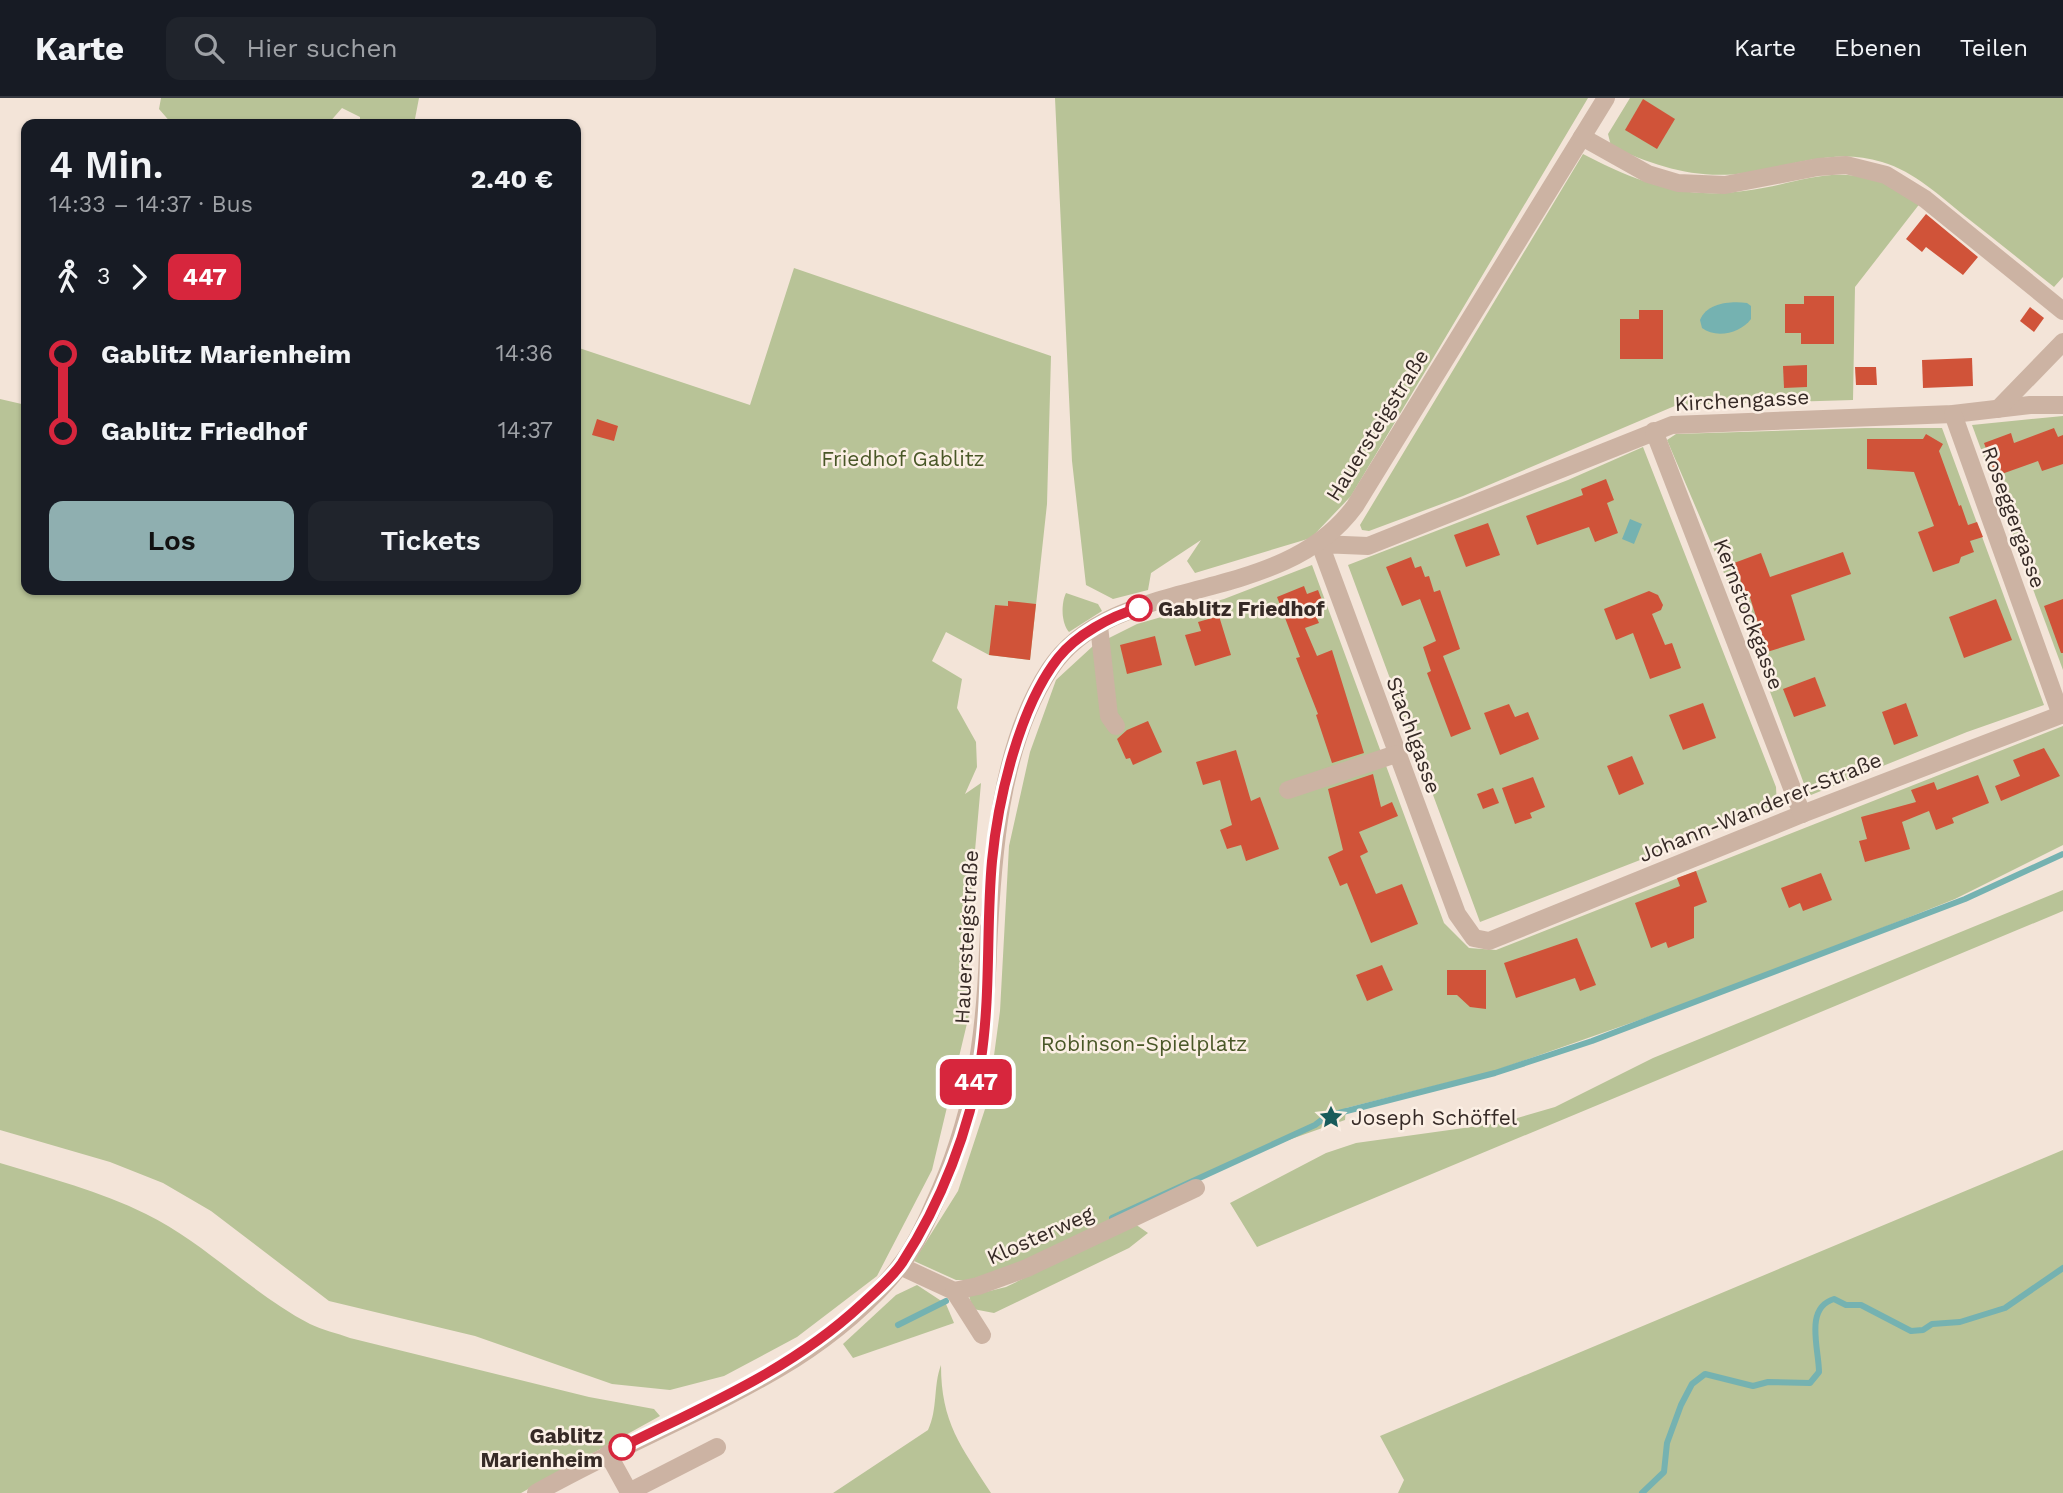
<!DOCTYPE html>
<html lang="de">
<meta charset="utf-8">
<style>
body{margin:0;font-family:"Work Sans",sans-serif;background:#20242c;color:#f1f3f6;height:100vh;display:flex;flex-direction:column;font-size:26px;white-space:nowrap}
*{box-sizing:border-box;margin:0}
p{font-size:23px;color:#9ea1a6}
.icon{flex:none;width:38px;height:38px;fill:none;stroke:currentColor;stroke-width:2;stroke-linecap:round;stroke-linejoin:round}
.map{position:relative;flex:1;overflow:hidden}
.details{position:absolute;left:21px;top:21px;width:560px;height:476px;display:flex;flex-direction:column;background:#171b24;border-radius:14px;box-shadow:0 2px 5px #0004}
.details>*{flex:none}
.badge{padding:0 14px;border-radius:10px;font-size:24px;line-height:46px}
.map>.badge{position:absolute;translate:-50% -50%;box-shadow:0 0 0 4px #fff}
.legs{display:flex;align-items:center;gap:10px;height:77px;padding:0 28px;font-size:23px}
.legs p{margin-inline-start:auto}
.summary{display:flex;align-items:center;justify-content:space-between;height:119px;padding:0 28px}
h1{font-size:38px;font-weight:600;line-height:52px}
.action{display:flex;gap:14px;margin-top:auto;padding:14px 28px}
.action a{flex:1;height:80px;border-radius:14px;background:#8fafb0;color:#111;font-size:28px;font-weight:600;line-height:80px;text-align:center}
.action a+a{background:#20242c;color:#f1f3f6}
ul{padding:0 28px;list-style:none}
li{display:flex;align-items:center;gap:24px;height:77px;font-size:26px}
li i{display:grid;place-items:center;width:10px;height:100%;margin:0 9px;background:currentColor}
li i::after{content:'';width:18px;height:18px;margin:-9px;border:5px solid;border-radius:50%;background:#171b24}
li p{margin-inline-start:auto}
li:first-child i{background:linear-gradient(#0000 50%,currentColor 0)}
li:last-child i{background:linear-gradient(currentColor 50%,#0000 0)}
header{display:flex;align-items:center;gap:42px;box-sizing:border-box;height:98px;padding:0 35px;background:#171b24;border-bottom:2px solid #363941}
header strong{font-size:33px}
nav{display:flex;gap:38px;margin-inline-start:auto;font-size:24px}
.search{width:490px;height:63px;background:#20242c;display:flex;align-items:center;gap:18px;box-sizing:border-box;padding:0 24px;border-radius:14px;color:#9ea1a6;font-size:26px}
.map>svg:first-child{display:block}
.green{fill:#b8c397}
.water{fill:#75b2b1}
.lines{fill:none;stroke-linecap:round;stroke-linejoin:round}
.stream{stroke:#75b2b1;stroke-width:6}
.building{fill:#d05339}
.minor{stroke:#ccb3a3;stroke-width:18}
.line-1-casing{stroke:#fff;stroke-width:16}
.line-1{stroke:#d7263d;stroke-width:10}
.stop-1-dot{fill:#fff;stroke:#d7263d;stroke-width:3.5}
.labels{text-anchor:middle;dominant-baseline:central;stroke-width:5;stroke-linejoin:round;paint-order:stroke}
.street-label{font-size:21px;fill:#362a26;stroke:#fbefe4}
.park-label{font-size:21px;fill:#495727;stroke:#fbefe4}
.stop-label{font-size:21px;font-weight:bold;fill:#362a26;stroke:#fbefe4;text-anchor:start}
.poi-label{font-size:21px;fill:#362a26;stroke:#fbefe4;text-anchor:start}
</style>
<header>
<strong>Karte</strong>
<div class="search"><svg class="icon" aria-label="search" viewBox="0 0 24 24"><circle cx="10" cy="10" r="6"/><path d="M15 15l6 6"/></svg>Hier suchen</div>
<nav><a>Karte</a><a>Ebenen</a><a>Teilen</a></nav>
</header>
<div class="map">
<svg width="2063" height="1395" viewBox="0 0 2063 1395">
<rect width="100%" height="100%" fill="#f3e4d8"/>
<g class="green">
<polygon points="161,0 419,0 414,26 360,26 360,19 342,10 328,26 172,26 159,11"/>
<polygon points="1055,0 1588,0 1351,398 1311,440 1195,475 1187,463 1201,442 1151,475 1148,492 1113,501 1086,487 1072,363"/>
<path d="M1630,0H2063V179L2054,189C2025,166 1996,142 1966,119C1940,98 1915,74 1882,64C1834,49 1793,68 1745,75C1697,82 1654,68 1611,48L1608,36Z"/>
<path d="M1583,56C1625,78 1672,98 1721,95C1807,91 1834,51 1921,104L1855,189L1853,302L1677,307L1463,398L1369,433L1362,432L1360,427Z"/>
<polygon points="794,170 1051,258 1047,406 1030,562 989,557 946,534 932,563 962,581 957,610 976,644 977,669 965,696 981,685 970,809 969,917 932,1072 877,1178 797,1239 724,1278 670,1292 612,1286 475,1238 329,1203 211,1113 163,1085 110,1064 0,1032 0,301 26,307 26,492 576,492 576,249 750,307"/>
<polygon points="2063,318 2063,572 1972,327"/>
<polygon points="1865,330 1942,330 2044,607 1967,634 1811,697 1807,694 1741,515 1667,342 1676,336"/>
<polygon points="1643,349 1776,689 1777,709 1480,824 1348,467 1568,382"/>
<polygon points="1312,467 1444,825 1469,850 1496,852 2063,628 2063,747 1955,801 1736,888 1494,973 1346,1010 1345,1022 1280,1045 1168,1095 1028,1164 979,1182 956,1182 914,1163 958,1093 988,1002 1000,913 1009,748 1030,654 1056,582 1093,548 1137,526 1224,501"/>
<path d="M1066,495L1098,506L1102,513L1069,534C1061,525 1061,505 1066,495Z"/>
<polygon points="2063,792 2063,813 1257,1149 1230,1105 1326,1055 1356,1045 1500,1025 1555,1009 1653,960"/>
<polygon points="2063,1052 2063,1395 1398,1395 1404,1382 1380,1338"/>
<path d="M0,1065C49,1080 100,1093 146,1116C205,1145 251,1195 310,1226C322,1232 337,1235 350,1240L589,1299L654,1311L660,1318L521,1395H0Z"/>
<polygon points="1135,1126 1148,1135 1129,1150 994,1215 973,1211 969,1198 1006,1189"/>
<polygon points="917,1187 946,1206 954,1225 853,1260 843,1246 896,1197"/>
<path d="M941,1267C941,1325 961,1348 991,1395H833L928,1332C938,1311 933,1288 941,1267Z"/>
</g>
<g class="water">
<path d="M1747,205L1751,208V221C1741,235 1716,241 1702,230L1700,222C1707,205 1730,203 1747,205Z"/>
<polygon points="1630,421 1642,426 1634,446 1622,441"/>
</g>
<g class="lines">
<g class="stream">
<polyline points="1112,1120 1315,1027 1327,1018 1495,975 1592,943 1965,801 2063,756"/>
<polyline points="898,1227 946,1203"/>
<path d="M1642,1395L1664,1374L1667,1345L1681,1307L1692,1286L1705,1276L1753,1288L1768,1284L1810,1285L1819,1274C1819,1251 1804,1210 1834,1201L1846,1207H1861L1911,1233L1923,1232L1932,1226L1960,1224L2005,1210L2063,1170"/>
</g>
</g>
<g class="building">
<polygon points="1643,1 1675,21 1657,51 1625,32"/>
<polygon points="1926,116 1978,159 1963,177 1926,149 1922,154 1906,141"/>
<polygon points="1804,198 1834,198 1834,246 1801,246 1801,235 1785,235 1785,206 1804,206"/>
<polygon points="2030,209 2044,220 2034,234 2020,223"/>
<polygon points="1639,212 1663,212 1663,261 1620,261 1620,221 1639,221"/>
<polygon points="1972,260 1973,288 1923,290 1922,262"/>
<polygon points="1807,267 1807,289 1784,290 1783,268"/>
<polygon points="1855,269 1876,269 1877,287 1856,287"/>
<polygon points="597,321 618,328 614,343 592,337"/>
<polygon points="2054,330 2058,339 2063,337 2063,366 2042,373 2038,363 1996,378 1984,345 2011,335 2014,345"/>
<polygon points="1926,336 1943,346 1939,353 1959,408 1961,407 1968,427 1977,424 1983,439 1970,443 1974,454 1961,459 1959,465 1933,474 1918,434 1934,428 1914,374 1867,371 1867,341 1923,341"/>
<polygon points="1606,381 1614,402 1607,405 1618,435 1595,444 1589,429 1537,447 1526,418 1583,397 1581,391"/>
<polygon points="1488,425 1500,457 1466,469 1454,437"/>
<polygon points="1843,454 1851,476 1791,497 1805,542 1767,554 1748,493 1745,494 1734,465 1761,455 1770,479"/>
<polygon points="1411,459 1415,470 1421,468 1425,479 1429,478 1434,494 1440,492 1460,551 1443,558 1471,631 1451,639 1427,575 1431,573 1423,549 1436,543 1420,501 1402,508 1386,469"/>
<polygon points="1304,488 1307,496 1318,492 1325,510 1314,514 1319,525 1305,530 1317,558 1332,552 1364,655 1332,665 1316,617 1318,616 1296,560 1300,559 1277,499"/>
<polygon points="1649,493 1658,497 1663,507 1661,512 1652,516 1665,547 1672,545 1681,570 1650,581 1633,535 1616,542 1604,511"/>
<polygon points="1996,501 2012,542 1964,560 1949,519"/>
<polygon points="2063,501 2063,555 2061,555 2044,508"/>
<polygon points="1008,503 1036,506 1030,562 989,557 995,507 1008,508"/>
<polygon points="1219,518 1231,557 1195,568 1185,537 1201,533 1198,524"/>
<polygon points="1155,538 1162,567 1127,576 1120,547"/>
<polygon points="1815,579 1826,608 1794,619 1783,591"/>
<polygon points="1703,605 1716,640 1683,652 1669,617"/>
<polygon points="1906,605 1918,638 1894,647 1882,614"/>
<polygon points="1509,606 1515,619 1528,614 1539,641 1500,657 1484,615"/>
<polygon points="1148,623 1162,654 1133,667 1130,660 1126,661 1117,641 1127,632"/>
<polygon points="2044,650 2060,678 2001,703 1995,688 2020,678 2013,662"/>
<polygon points="1236,652 1251,703 1260,699 1279,751 1246,763 1241,747 1227,751 1220,732 1232,727 1220,682 1203,687 1196,664"/>
<polygon points="1632,658 1644,686 1619,697 1607,668"/>
<polygon points="1373,676 1381,709 1392,704 1398,718 1359,734 1368,754 1360,758 1376,796 1402,786 1418,826 1371,845 1347,785 1340,788 1328,759 1343,752 1328,691"/>
<polygon points="1978,677 1989,705 1952,720 1954,725 1936,732 1929,713 1902,724 1910,751 1865,764 1859,743 1867,741 1861,719 1916,704 1911,692 1934,684 1937,692"/>
<polygon points="1533,679 1545,709 1530,715 1532,720 1515,726 1502,690"/>
<polygon points="1493,690 1499,705 1483,711 1477,696"/>
<polygon points="1696,773 1707,804 1694,809 1694,840 1668,850 1666,844 1651,850 1635,805 1680,788 1677,780"/>
<polygon points="1821,775 1832,802 1803,813 1800,805 1789,810 1781,790"/>
<polygon points="1577,840 1596,887 1580,893 1575,880 1516,900 1504,865"/>
<polygon points="1382,867 1393,892 1367,903 1356,877"/>
<polygon points="1447,872 1486,872 1486,911 1470,909 1457,897 1447,897"/>
</g>
<g class="lines">
<g class="minor">
<polyline points="1582,39 1648,76 1678,85 1725,87 1818,69 1846,67 1886,77 1925,101 2063,213"/>
<polyline points="2063,307 2030,307 1953,316 1672,327 1368,448 1320,446 1457,816 1474,840 1489,843 1802,716 2063,616"/>
<polyline points="1998,311 2063,244"/>
<polyline points="1953,316 2061,617"/>
<polyline points="1654,333 1802,716"/>
<polyline points="1099,528 1109,618 1116,628"/>
<polyline points="1288,692 1396,656"/>
<polyline points="900,1168 954,1193 978,1188 1027,1170 1196,1090"/>
<polyline points="954,1193 982,1237"/>
<polyline points="608,1356 629,1394 717,1349"/>
<path d="M536,1395C620,1347 712,1312 794,1261C832,1237 873,1203 900,1168C914,1150 925,1127 934,1106C973,1022 985,944 988,852C992,762 999,649 1050,571C1115,473 1280,511 1355,408L1606,0"/>
</g>
</g>
<g class="lines">
<g class="line-1-casing">
<path id="line-1" d="M622,1349C706,1307 791,1272 861,1207C875,1194 891,1181 902,1165C941,1105 970,1031 981,961C991,895 986,828 992,763C998,701 1019,610 1058,560C1076,537 1111,518 1139,510"/>
</g>
<use href="#line-1" class="line-1"/>
</g>
<defs>
<g id="sight-bare" transform="scale(1.89)"><path d="M0-6L1.8-2.2L6-1.7L2.9 1.2L3.7 5.4L0 3.3L-3.7 5.4L-2.9 1.2L-6-1.7L-1.8-2.2Z" fill="#185b5b" stroke="#fbefe4" stroke-width="2.5" paint-order="stroke"/></g>
</defs>
<g fill-rule="evenodd">
<use href="#sight-bare" x="1331" y="1019"/>
</g>
<g class="stop-1-dot">
<circle cx="1139" cy="510" r="12"/>
<circle cx="622" cy="1349" r="12"/>
</g>
<g class="labels">
<g class="street-label">
<text transform="translate(1742 302) rotate(-3)">Kirchengasse</text>
<text transform="translate(1377 327) rotate(-58)">Hauersteigstraße</text>
<text transform="translate(2014 419) rotate(70)">Roseggergasse</text>
<text transform="translate(1749 516) rotate(69)">Kernstockgasse</text>
<text transform="translate(1414 637) rotate(70)">Stachlgasse</text>
<text transform="translate(1760 709) rotate(-22)">Johann-Wanderer-Straße</text>
<text transform="translate(966 839) rotate(-87)">Hauersteigstraße</text>
<text transform="translate(1040 1137) rotate(-24)">Klosterweg</text>
</g>
<g class="park-label">
<text x="903" y="360">Friedhof Gablitz</text>
<text x="1144" y="945">Robinson-Spielplatz</text>
</g>
<g class="stop-label">
<text x="1158" y="510">Gablitz Friedhof</text>
<text x="603" y="1337" text-anchor="end">Gablitz<tspan x="603" dy="24">Marienheim</tspan></text>
</g>
<g class="poi-label">
<text x="1351" y="1019">Joseph Schöffel</text>
</g>
</g>
</svg>
<b class="badge" style="left:976px;top:984px;background:#d7263d;color:#fff">447</b>
<section class="details">
<div class="summary"><div><h1>4 Min.</h1><p>14:33 – 14:37 · Bus</p></div><b>2.40 €</b></div>
<div class="legs"><svg class="icon" aria-label="walk" viewBox="0 0 24 24"><circle cx="13" cy="4" r="2"/><path d="M13 8l-2 6 4 7M11 14l-3 7M7 12l3-4h3l4 4"/></svg>3<svg class="icon" aria-label="forward" viewBox="0 0 24 24"><path d="M9 5l7 7-7 7"/></svg><b class="badge" style="background:#d7263d;color:#fff">447</b></div>
<ul>
<li><i style="color:#d7263d"></i><b>Gablitz Marienheim</b><p>14:36</p></li>
<li><i style="color:#d7263d"></i><b>Gablitz Friedhof</b><p>14:37</p></li>
</ul>
<div class="action"><a>Los</a><a>Tickets</a></div>
</section>
</div>
